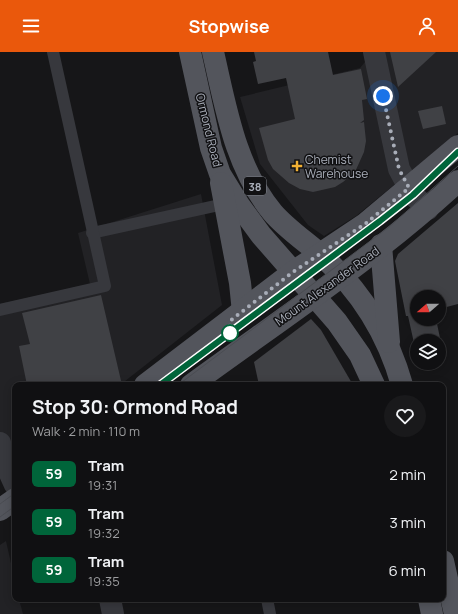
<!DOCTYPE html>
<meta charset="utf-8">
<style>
body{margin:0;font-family:Manrope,sans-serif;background:#19191b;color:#f1f3f6;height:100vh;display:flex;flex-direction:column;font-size:15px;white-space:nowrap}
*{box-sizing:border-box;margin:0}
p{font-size:13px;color:#9c9d9f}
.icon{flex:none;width:22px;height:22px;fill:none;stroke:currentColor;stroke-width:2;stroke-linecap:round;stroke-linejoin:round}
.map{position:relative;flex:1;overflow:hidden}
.sheet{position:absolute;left:12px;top:330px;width:434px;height:220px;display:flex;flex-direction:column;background:#101012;border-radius:8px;box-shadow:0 2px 10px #0003,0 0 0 1px #303032}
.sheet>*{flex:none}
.badge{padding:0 8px;border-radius:6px;font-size:14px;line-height:26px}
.needle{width:26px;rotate:250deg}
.tools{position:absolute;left:410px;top:238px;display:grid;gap:8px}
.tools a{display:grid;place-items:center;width:36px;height:36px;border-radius:50%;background:#101012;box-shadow:0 2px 10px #0003,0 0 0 1px #303032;font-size:20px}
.you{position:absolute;width:20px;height:20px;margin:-10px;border:3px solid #fff;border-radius:50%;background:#1a73e8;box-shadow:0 0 0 6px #1a73e833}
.map>.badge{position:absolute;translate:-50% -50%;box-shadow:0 0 0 2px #fff}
.round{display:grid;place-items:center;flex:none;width:42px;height:42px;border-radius:21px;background:#19191b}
.head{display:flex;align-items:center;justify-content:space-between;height:68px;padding:0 20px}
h1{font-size:19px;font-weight:700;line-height:30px}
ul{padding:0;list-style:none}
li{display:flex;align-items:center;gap:12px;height:48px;padding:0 20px}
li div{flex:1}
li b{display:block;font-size:15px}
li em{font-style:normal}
li .badge{min-width:44px;font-weight:700;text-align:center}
header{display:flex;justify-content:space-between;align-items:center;height:52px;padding:0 20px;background:#ea580c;color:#fff;font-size:18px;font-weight:700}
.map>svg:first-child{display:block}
.built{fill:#222225}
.building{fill:#404145}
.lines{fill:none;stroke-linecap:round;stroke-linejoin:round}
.lane{stroke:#37383d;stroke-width:12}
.street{stroke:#37383d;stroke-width:22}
.primary{stroke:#53555c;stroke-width:22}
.tram{stroke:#4a4c52;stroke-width:1}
.line-casing{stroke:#fff;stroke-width:9}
.line{stroke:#00653a;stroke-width:6}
.walk{stroke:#a8adb8;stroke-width:4;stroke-dasharray:0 7.2}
.poi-dot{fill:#f2b134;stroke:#111113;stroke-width:1.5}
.stop-dot{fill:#fff;stroke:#00653a;stroke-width:2}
.labels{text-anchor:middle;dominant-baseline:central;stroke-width:3;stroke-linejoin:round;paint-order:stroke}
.shield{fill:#111113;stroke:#7b7e86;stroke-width:1}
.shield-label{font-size:11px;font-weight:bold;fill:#a8adb8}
.street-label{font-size:12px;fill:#a8adb8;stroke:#111113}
.poi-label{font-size:12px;fill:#a8adb8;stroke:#111113;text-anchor:start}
</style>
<header><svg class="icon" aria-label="menu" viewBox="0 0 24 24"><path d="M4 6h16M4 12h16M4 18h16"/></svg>Stopwise<svg class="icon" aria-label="person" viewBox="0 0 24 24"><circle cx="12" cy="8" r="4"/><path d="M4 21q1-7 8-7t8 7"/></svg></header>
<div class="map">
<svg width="458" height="562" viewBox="0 0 458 562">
<rect width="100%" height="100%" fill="#161618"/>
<g class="built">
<polygon points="373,0 458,0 458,81 356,164 324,184 308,173 260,112 240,45 360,16"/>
<polygon points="201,142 222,253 120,333 15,333 15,413 0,425 0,252 90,232 78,181"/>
<polygon points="6,489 15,529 15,547 19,547 23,562 0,562 0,493"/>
</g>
<g class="building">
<polygon points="254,0 328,0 333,23 361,17 367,47 362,48 364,68 360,71 364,70 366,89 364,100 355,120 343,130 335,135 313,140 300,137 289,131 273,117 268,108 259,76 295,67 286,26 258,32 253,10 256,9"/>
<polygon points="390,0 436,0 398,35"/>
<polygon points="442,54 446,72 423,77 418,59"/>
<polygon points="458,151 458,252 439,257 439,245 417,245 417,267 436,267 440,286 417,289 414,291 408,264 406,264 395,209 398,202"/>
<polygon points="101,243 122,333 27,333 19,294 30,292 22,261"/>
<polygon points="311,267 321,278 353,333 259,333 254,310"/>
</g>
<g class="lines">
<g class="lane">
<polyline points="92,181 224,152"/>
<polyline points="0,258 105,234 53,0"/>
<polyline points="267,547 270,562"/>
</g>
<g class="street">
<polyline points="374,0 399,117 413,143 428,157"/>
<polyline points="0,391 6,413 15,433"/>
<polyline points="110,547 113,562"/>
</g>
<g class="primary">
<polyline points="190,0 211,96 220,122 239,153 261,183 337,270 360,303 374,333"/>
<path d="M213,0C226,56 235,115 273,161C287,177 305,189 321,203C360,238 388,283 402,333"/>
<polyline points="221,131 240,231 243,260"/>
<polyline points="381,193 389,290"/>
<polyline points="145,333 293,220 365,172 458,94"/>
<path d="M191,333C281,267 376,205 458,129"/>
<polyline points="0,458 15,447"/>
<polyline points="443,509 455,562"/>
<polyline points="429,547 432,562"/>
</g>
<g class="tram">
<polyline points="160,333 380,169 413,143 458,100"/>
<polyline points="178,333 389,175 458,114"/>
<polyline points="0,452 15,441"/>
<polyline points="0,465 15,454"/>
</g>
</g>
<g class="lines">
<g class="line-casing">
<polyline id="line" points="160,333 380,169 413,143 458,100"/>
</g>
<use href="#line" class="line"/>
<polyline class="walk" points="230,281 230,269 293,220 365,172 409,136 399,117 383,44"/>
</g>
<path class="poi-dot" d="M295 108h4v4h4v4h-4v4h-4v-4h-4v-4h4z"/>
<circle class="stop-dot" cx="230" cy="281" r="8"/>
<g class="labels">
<rect class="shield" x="244" y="125" width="22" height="18" rx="3"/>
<g class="shield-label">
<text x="255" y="134">38</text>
</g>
<g class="street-label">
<text transform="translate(209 78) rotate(76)">Ormond Road</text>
<text transform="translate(327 234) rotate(-36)">Mount Alexander Road</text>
</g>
<g class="poi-label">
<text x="305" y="107">Chemist<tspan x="305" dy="14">Warehouse</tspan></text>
</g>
</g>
</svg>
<div class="tools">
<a><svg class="needle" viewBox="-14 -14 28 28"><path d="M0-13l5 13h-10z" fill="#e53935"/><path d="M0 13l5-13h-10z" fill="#9c9d9f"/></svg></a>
<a><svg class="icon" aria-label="layers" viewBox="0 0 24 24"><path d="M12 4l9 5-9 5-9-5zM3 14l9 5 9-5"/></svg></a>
</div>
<div class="you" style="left:383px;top:44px"></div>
<section class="sheet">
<div class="head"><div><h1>Stop 30: Ormond Road</h1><p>Walk · 2 min · 110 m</p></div><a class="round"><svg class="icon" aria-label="heart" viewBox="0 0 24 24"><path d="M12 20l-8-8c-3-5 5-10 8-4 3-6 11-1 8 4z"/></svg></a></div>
<ul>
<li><span class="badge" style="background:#00653a;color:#fff">59</span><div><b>Tram</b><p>19:31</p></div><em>2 min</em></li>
<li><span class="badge" style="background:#00653a;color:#fff">59</span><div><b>Tram</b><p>19:32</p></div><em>3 min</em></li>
<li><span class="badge" style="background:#00653a;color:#fff">59</span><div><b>Tram</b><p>19:35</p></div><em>6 min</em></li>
</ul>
</section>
</div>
